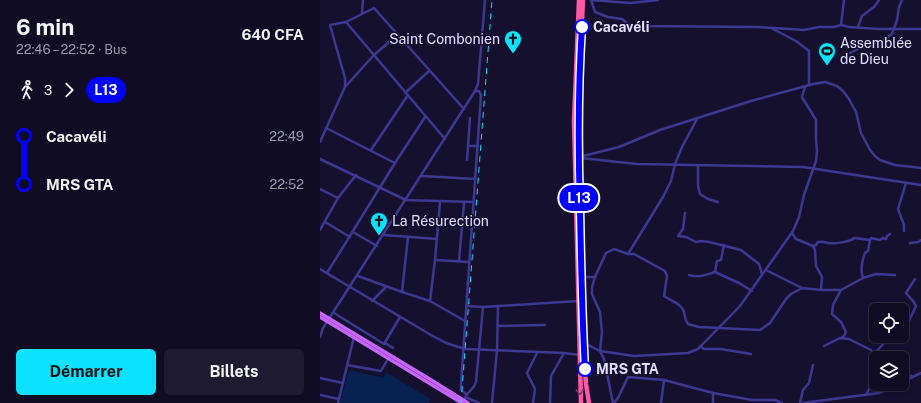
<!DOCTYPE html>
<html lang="fr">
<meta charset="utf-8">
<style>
body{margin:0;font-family:"Public Sans",sans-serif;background:#1e1a30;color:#f1f3f6;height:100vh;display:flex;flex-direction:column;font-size:15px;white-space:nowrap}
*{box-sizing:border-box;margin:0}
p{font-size:13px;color:#9c9ba6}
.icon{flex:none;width:22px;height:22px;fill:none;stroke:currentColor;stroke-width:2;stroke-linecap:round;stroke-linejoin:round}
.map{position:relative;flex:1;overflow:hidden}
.sheet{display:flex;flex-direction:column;background:#100c23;width:320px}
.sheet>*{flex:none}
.badge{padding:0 8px;border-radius:13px;font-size:14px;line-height:26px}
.controls{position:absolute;left:549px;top:303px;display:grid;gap:8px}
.controls a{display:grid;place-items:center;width:40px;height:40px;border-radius:6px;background:#100c23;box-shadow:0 2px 6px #0003,0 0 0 1px #302c41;font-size:20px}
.map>.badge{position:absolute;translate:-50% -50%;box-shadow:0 0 0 2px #fff}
.legs{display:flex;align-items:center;gap:6px;height:44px;padding:0 16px;font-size:13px}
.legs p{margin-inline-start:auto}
.overview{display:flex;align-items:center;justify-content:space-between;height:68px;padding:0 16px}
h1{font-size:22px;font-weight:700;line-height:30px}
.action{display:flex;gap:8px;margin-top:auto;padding:8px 16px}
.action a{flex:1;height:46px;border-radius:6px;background:#0ae2ff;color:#111;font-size:16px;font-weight:700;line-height:46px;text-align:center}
.action a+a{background:#1e1a30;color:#f1f3f6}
ul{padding:0 16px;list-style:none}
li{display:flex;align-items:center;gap:14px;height:48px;font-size:15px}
li i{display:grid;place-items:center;width:6px;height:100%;margin:0 5px;background:currentColor}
li i::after{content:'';width:10px;height:10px;margin:-5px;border:3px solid;border-radius:50%;background:#100c23}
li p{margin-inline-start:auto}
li:first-child i{background:linear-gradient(#0000 50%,currentColor 0)}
li:last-child i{background:linear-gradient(currentColor 50%,#0000 0)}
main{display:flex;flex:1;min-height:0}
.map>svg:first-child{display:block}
.water{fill:#072151}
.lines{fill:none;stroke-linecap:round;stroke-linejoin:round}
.street{stroke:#3d3891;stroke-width:2.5}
.primary{stroke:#c865ff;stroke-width:3.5}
.highway{stroke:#ff59a6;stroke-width:4.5}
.rail{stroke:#0ae2ff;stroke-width:1;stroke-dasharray:6 5;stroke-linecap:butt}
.oneway{stroke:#8a346a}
.line-1-casing{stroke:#fff;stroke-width:9}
.line-1{stroke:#00f;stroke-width:6}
.stop-1-dot{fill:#fff;stroke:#00f;stroke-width:2}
.labels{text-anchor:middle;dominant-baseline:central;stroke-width:3;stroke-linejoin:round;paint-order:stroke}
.stop-label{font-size:14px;font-weight:bold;fill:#e2deff;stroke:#16102f;text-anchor:start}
.poi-label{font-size:14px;fill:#e2deff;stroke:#16102f;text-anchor:start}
</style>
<main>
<section class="sheet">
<div class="overview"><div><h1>6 min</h1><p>22:46 – 22:52 · Bus</p></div><b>640 CFA</b></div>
<div class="legs"><svg class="icon" aria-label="walk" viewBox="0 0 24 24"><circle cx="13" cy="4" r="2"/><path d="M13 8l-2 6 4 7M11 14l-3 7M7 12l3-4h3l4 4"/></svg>3<svg class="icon" aria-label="forward" viewBox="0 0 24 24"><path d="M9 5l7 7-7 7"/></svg><b class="badge" style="background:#00f;color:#fff">L13</b></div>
<ul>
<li><i style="color:#00f"></i><b>Cacavéli</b><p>22:49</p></li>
<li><i style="color:#00f"></i><b>MRS GTA</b><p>22:52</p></li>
</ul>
<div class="action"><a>Démarrer</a><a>Billets</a></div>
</section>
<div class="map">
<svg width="601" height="403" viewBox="0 0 601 403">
<rect width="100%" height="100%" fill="#16102f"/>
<polygon class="water" points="29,370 64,378 66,372 110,399 109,403 20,403"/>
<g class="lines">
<g class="street">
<polyline points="271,0 275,12 288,17 302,19 308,24 316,26 438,27 484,30 499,27 514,27 521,25 524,0"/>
<polyline points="271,0 311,3 338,0"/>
<polyline points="42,13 43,0"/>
<polyline points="26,22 125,139"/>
<polyline points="521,25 529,27 558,29 601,29"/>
<polyline points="538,27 542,16 554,7 559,0"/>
<polyline points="453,29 476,41 489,51 489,85"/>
<polyline points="530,53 544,46 551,46 561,42 572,34 577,20 579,7 582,0"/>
<polyline points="25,87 25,78 10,25 26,22 54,8 144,109"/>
<polyline points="85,93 109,71"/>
<polyline points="6,128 75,163"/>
<polyline points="0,142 25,87 54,55 77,35"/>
<polyline points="148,146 158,146"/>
<polyline points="51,150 88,95"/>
<polyline points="259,157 299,147 340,130 431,101 493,84 505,82 517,86 523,91 529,99 536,112 541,133 550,150 555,156 560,160 575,165 601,168"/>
<polyline points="261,158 317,164 483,167 601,185"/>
<polyline points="0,159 86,200 153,202"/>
<polyline points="147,160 150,118"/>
<polyline points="378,165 378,186 380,194 388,199 398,202"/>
<polyline points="102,176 155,179"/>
<polyline points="0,189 18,198"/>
<polyline points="365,213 363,229 358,236 366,237 376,242 381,241 389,242 421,250 439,264 442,274"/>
<polyline points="5,222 30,237"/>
<polyline points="0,230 18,198 36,175"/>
<polyline points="584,231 584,225 578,209 586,183"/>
<polyline points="33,232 57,246"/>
<polyline points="472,233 476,239 493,246 495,250 496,266 502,277 501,290"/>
<polyline points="64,235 117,239"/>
<polyline points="590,243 598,242 601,240"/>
<path d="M493,246L496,245L498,242C502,241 504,242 508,243C514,244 530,242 534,238L550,240L551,238L560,240L563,238L566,239L567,236L570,234"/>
<path d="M308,254H314L345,271L347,276L344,296C351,301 362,304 364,312C365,317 365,320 368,324L379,327L440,330L450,323L466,299L471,294L482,288L501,290H521L543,278L556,274L575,275"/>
<polyline points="115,260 149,262"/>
<polyline points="139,261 144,203"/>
<polyline points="0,269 111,335 126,343 145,349 244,353 260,355"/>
<polyline points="446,270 482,288"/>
<polyline points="395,272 397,261 401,260 404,245"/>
<polyline points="7,273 75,163 105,117"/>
<path d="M369,275C379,278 385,275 395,272L419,283L432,291"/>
<polyline points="38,276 82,292 110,301 145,321"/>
<polyline points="260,277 275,277 286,253 294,249 308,254 343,197 351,181 355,164 362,147 377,119"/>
<polyline points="275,277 272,287 272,294 280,312 282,332 280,351 284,359 293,403"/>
<path d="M543,278C540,270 542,261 545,253L548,251L550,240"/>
<polyline points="82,292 88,237"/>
<polyline points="52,301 66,287"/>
<polyline points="110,301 115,260 120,202"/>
<polyline points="146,306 163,307 258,301"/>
<polyline points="14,313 64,344 80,317"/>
<polyline points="178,326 225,325"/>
<polyline points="582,333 587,325 596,306 593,301 586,293 595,279"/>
<polyline points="0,337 3,328 155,91 158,84 165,0"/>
<polyline points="521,338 524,336 526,332 521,322 512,314 513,305 521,290"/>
<polyline points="65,343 73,348"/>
<polyline points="264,343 280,351 314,356 368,353 378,349 420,306 473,231 479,217 484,195 496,161 497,151 496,140 496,120 482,97 485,87"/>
<polyline points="380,346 384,349 401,349 431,354"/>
<polyline points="504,346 520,338 529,339 551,350 556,359"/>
<polyline points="553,355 567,340 577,336"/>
<polyline points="27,365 61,371 69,357"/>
<polyline points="582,371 593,377"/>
<polyline points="0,378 23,383"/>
<polyline points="582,382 601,373"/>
<polyline points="146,394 141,390 141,383 161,95 159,91 155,91"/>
<polyline points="0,395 19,399"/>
<polyline points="546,395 553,381 556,370"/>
<polyline points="145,397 159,403"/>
<path d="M144,402C147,389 153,392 156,382L163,307"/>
<polyline points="18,403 34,337"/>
<polyline points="172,403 177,350 178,306"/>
<polyline points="213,403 215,389 207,373 217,353"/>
<polyline points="230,403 231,376 244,353"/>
<polyline points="294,403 298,398 308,377 344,380 393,393 432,400 455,400 462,403"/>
<polyline points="341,403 344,380"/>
<polyline points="393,403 393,393"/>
<polyline points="480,403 483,390 489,383 493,365"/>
<polyline points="483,403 559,393 578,384"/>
</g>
<g class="primary">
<polyline points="0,313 108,378 148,403"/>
<polyline points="0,317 142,403"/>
</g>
<g class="highway">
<polyline points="259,0 254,121 261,403"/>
<polyline points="263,0 258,101 258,157 263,343 266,384 269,403"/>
</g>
<polyline class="rail" points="141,403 172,0"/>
</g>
<defs><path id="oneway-chevron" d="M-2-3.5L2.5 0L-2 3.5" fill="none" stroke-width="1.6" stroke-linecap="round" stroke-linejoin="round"/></defs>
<use class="oneway" href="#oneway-chevron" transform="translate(260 392) rotate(87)"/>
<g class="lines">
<g class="line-1-casing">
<path id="line-1" d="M262,27C258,88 258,148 260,209C261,262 262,316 265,369"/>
</g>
<use href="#line-1" class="line-1"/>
</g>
<defs>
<g id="church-pin" transform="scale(0.9)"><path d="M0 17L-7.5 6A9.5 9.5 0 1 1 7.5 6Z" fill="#0ae2ff" stroke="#16102f"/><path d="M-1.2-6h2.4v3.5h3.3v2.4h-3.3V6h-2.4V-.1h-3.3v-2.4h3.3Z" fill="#111"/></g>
<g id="stadium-pin" transform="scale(0.9)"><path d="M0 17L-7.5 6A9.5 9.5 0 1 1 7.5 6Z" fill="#0ae2ff" stroke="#16102f"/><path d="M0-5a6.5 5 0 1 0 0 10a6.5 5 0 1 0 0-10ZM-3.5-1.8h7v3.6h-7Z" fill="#111"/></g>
</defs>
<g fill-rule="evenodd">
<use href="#church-pin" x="193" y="39"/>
<use href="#stadium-pin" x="507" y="51"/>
<use href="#church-pin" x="59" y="221"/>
</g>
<g class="stop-1-dot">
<circle cx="262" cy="27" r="7"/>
<circle cx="265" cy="369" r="7"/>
</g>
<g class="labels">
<g class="stop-label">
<text x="273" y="27">Cacavéli</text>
<text x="276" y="369">MRS GTA</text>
</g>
<g class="poi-label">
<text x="180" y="39" text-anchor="end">Saint Combonien</text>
<text x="520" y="43">Assemblée<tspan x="520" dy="16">de Dieu</tspan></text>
<text x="72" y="221">La Résurection</text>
</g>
</g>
</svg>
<div class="controls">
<a><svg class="icon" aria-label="locate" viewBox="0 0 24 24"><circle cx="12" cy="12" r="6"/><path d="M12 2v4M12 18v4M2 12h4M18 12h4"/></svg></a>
<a><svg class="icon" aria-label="layers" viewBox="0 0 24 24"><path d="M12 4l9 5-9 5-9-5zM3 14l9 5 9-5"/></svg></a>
</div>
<b class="badge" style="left:259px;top:198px;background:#00f;color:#fff">L13</b>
</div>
</main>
